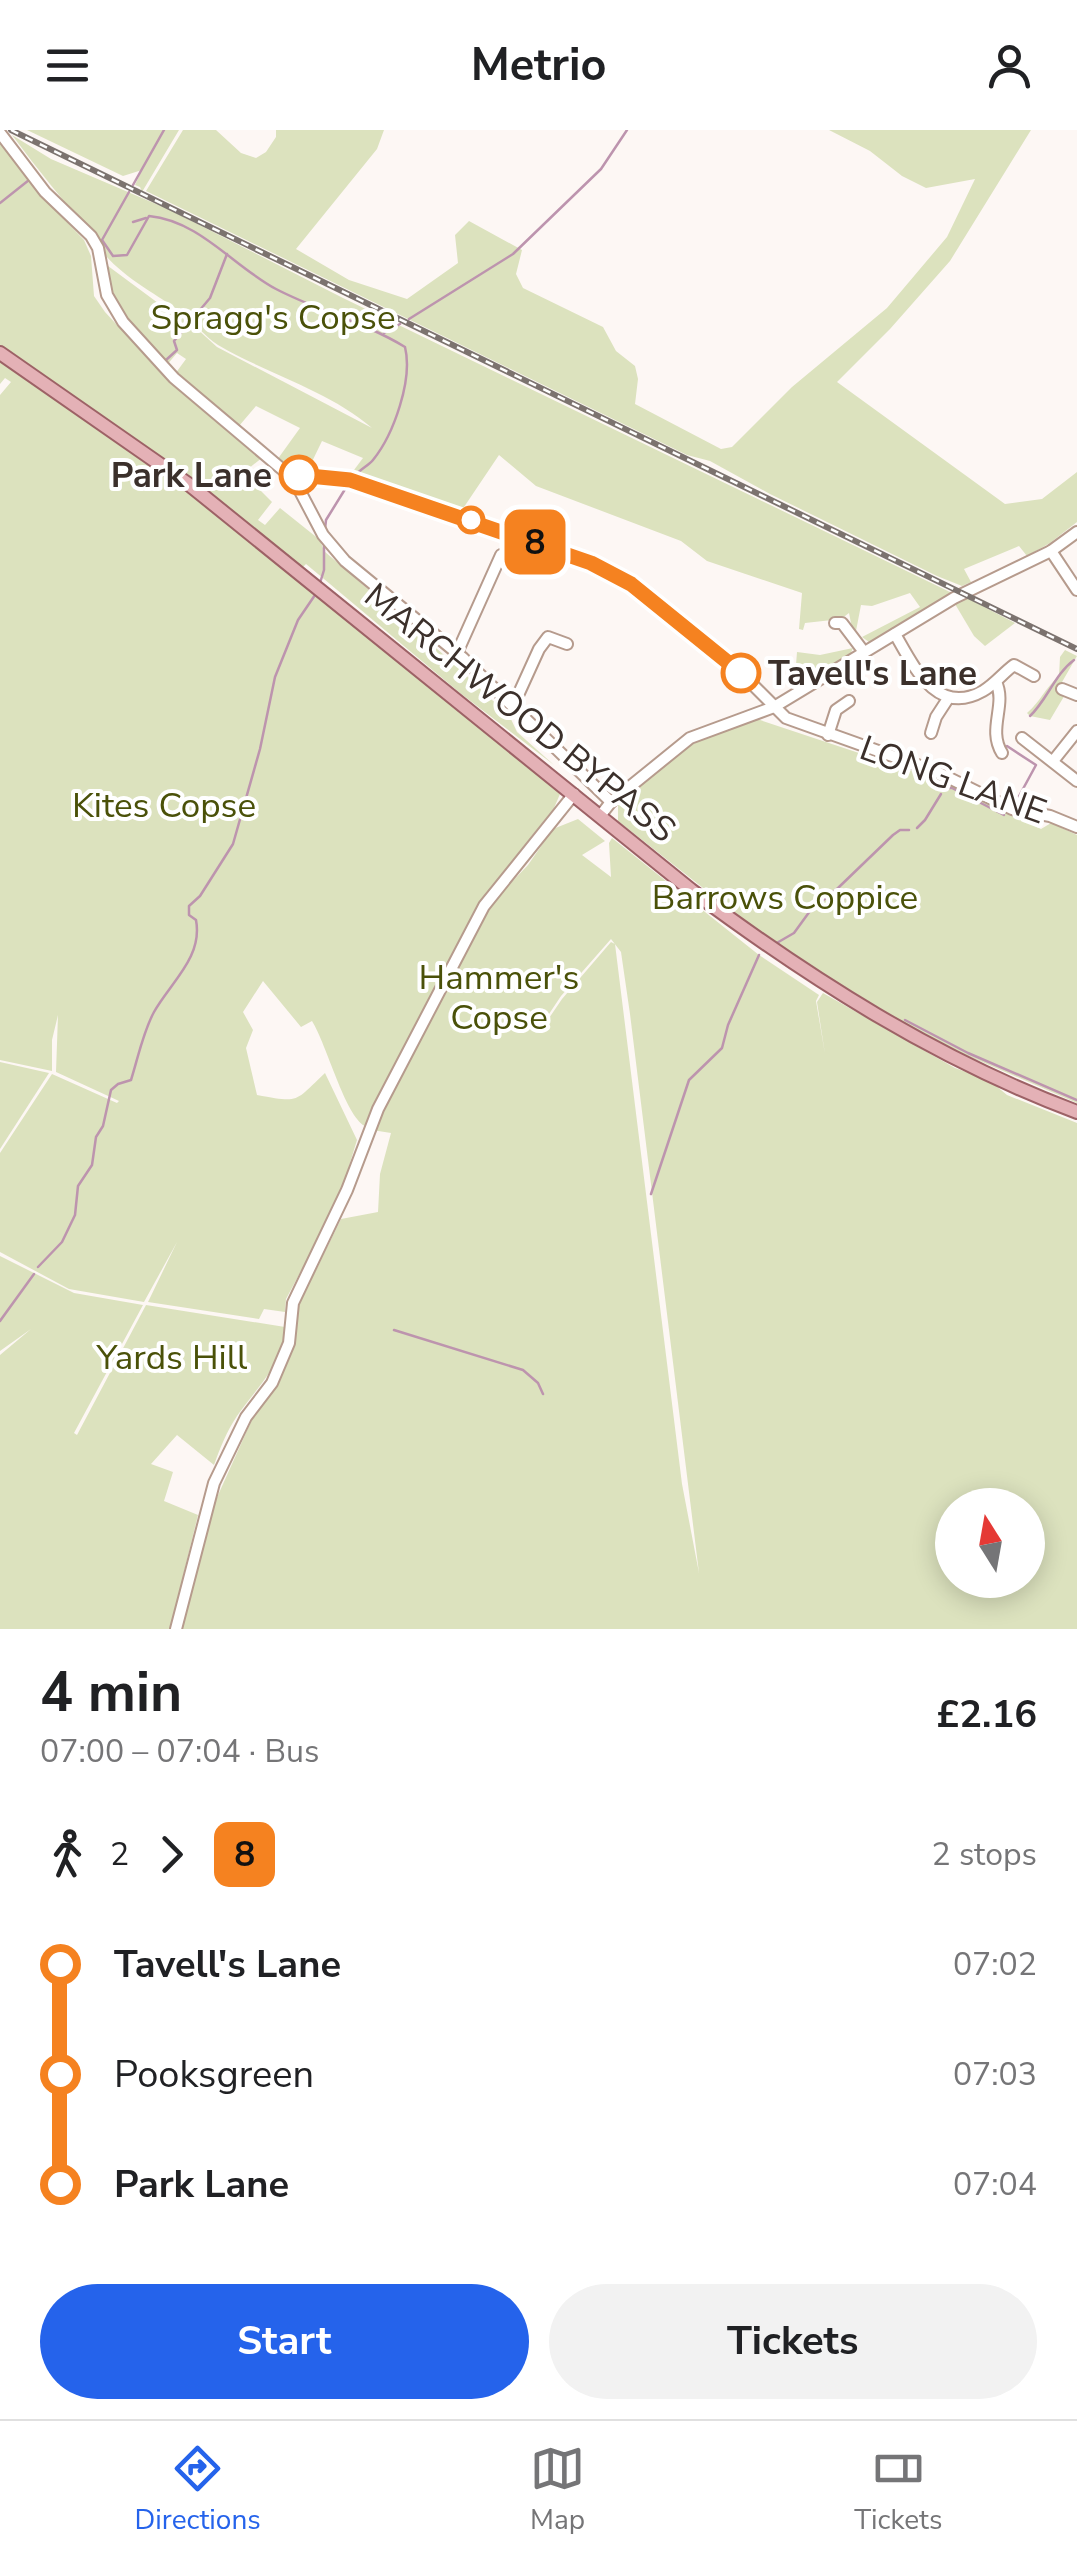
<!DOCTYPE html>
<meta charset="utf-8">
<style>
body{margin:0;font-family:"Nunito Sans",sans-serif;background:#f2f2f2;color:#202124;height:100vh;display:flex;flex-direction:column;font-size:38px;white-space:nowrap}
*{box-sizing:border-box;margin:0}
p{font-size:32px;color:#757577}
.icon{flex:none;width:55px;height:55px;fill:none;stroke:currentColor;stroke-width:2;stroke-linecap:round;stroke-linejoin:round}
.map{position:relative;height:1499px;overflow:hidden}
.side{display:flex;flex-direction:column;background:#fff;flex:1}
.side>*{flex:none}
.badge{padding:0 20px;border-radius:15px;font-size:35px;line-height:65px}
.needle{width:65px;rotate:349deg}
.buttons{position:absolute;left:935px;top:1358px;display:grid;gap:20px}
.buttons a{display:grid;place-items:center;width:110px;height:110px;border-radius:50%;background:#fff;box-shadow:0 5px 25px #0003;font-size:50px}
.map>.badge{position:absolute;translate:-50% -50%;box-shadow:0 0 0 5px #fff}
.legs{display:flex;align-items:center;gap:15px;height:110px;padding:0 40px;font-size:32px}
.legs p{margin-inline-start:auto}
.overview{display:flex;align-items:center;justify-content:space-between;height:170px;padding:0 40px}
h1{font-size:55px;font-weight:700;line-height:75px}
.cta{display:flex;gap:20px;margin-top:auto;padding:20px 40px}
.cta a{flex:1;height:115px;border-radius:60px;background:#2563eb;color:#fff;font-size:40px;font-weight:700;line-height:115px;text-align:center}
.cta a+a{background:#f2f2f2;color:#202124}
ul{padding:0 40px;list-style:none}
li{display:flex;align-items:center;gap:35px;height:110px;font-size:38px}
li i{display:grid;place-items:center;width:15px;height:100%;margin:0 12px;background:currentColor}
li i::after{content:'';width:25px;height:25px;margin:-12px;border:8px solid;border-radius:50%;background:#fff}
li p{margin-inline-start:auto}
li:first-child i{background:linear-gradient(#0000 50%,currentColor 0)}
li:last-child i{background:linear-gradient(currentColor 50%,#0000 0)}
header{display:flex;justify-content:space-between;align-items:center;height:130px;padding:0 40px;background:#fff;font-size:45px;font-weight:700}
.menu{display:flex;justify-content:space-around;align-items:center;height:140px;border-top:2px solid #e0e0e0;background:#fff;font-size:28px;color:#757577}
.menu a{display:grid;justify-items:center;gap:5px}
.menu .selected{color:#2563eb}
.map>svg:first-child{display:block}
.green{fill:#dce2be;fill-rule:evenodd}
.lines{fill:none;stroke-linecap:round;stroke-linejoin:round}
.stream{stroke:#bd94ae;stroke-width:2.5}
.minor-casing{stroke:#b69b8d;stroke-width:14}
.major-casing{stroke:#9d6266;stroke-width:16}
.minor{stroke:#fff;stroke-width:10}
.major{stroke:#e4b1b6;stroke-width:12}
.rail-casing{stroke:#7c736f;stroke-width:6}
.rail{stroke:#fff;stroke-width:2.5;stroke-dasharray:8;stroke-linecap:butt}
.line-1-casing{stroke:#fff;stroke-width:22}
.line-1{stroke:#f58220;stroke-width:15}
.stop-1-dot{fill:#fff;stroke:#f58220;stroke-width:5}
.labels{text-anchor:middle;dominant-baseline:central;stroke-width:8;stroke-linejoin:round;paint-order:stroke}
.park-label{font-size:35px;fill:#4a5109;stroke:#fff}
.stop-label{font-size:35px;font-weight:bold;fill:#3b302b;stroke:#fff;text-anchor:end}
.street-label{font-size:35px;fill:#3b302b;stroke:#fff}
</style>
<header><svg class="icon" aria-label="menu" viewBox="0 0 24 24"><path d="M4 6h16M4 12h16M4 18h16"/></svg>Metrio<svg class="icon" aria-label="person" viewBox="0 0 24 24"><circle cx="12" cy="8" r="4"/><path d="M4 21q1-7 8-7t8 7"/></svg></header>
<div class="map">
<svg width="1077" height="1499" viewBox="0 0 1077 1499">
<rect width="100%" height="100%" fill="#fdf7f4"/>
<g class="green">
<polygon points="27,0 179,0 142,62 140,57 135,55 142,40 123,46"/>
<polygon points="183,0 216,0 241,23 256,28 266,22 276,7 276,0 384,0 377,19 296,119 349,150 407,169 458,133 455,105 469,91 522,120 516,144 523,158 603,197 616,221 635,236 638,249 635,274 721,319 732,317 792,257 887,178 947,107 975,49 926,58 902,46 870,21 829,0 1031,0 950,131 890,199 837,252 1005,374 1042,369 1077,342 1077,392 1050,413 1027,426 1019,416 964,439 971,452 962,456 937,446 770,364 710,331 687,325 146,61"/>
<path d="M12,5L51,29L170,80L343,168L952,463L876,510L869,512L862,507L920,477L910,463L872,476L861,475L856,501L852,498L849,483L841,489L805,493L803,500L799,499L802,463L707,431L681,411L536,356L499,325L462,380L383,352L351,344L363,328L322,311L307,342L288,339L277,330L300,298L256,276L239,296L175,244L186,229L177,223L166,236C134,199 112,183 104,133L158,173L184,187L217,217L372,298C328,260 267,244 218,215C204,206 196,194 184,184C158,165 127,150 105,125C100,119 99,112 93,106C65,73 38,40 12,5Z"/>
<polygon points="0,10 43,67 84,110 91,126 94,166 105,182 167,249 263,327 243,343 272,372 258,390 265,395 280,378 320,410 324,421 451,531 510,587 517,602 554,635 460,563 324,449 306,434 302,438 196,351 0,215"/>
<path d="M0,228L221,386L556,658L560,664L554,678L489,760L433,860L385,961L365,996C345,986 327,915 312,891L301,897L263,851L243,882L253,900L246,918L257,965C301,973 294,972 325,943L357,1010L338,1072L286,1169L285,1182L264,1179L259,1189L148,1172L177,1112L144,1172L69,1159L0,1122V1023L52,944L117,973L119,971L56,942L58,885L52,910V941L0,930V265L11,252L5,248L0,254Z"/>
<polygon points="965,467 1015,493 985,516 974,506 955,474"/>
<polygon points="853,518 850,525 794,560 797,522 820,525"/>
<path d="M1065,520L1077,526L1058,559L1066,563L1050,590L1030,586L1027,583C1041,571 1045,558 1059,546L1060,527Z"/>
<path d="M751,587L937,649L1041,699L1051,693L1077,705V973L936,912L774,814L618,691V675C664,629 691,611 751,587Z"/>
<path d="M578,689L605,711L582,725L611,747L609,713L612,708L759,825L819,865L816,871L825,924L817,872L823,863L955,938L989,950L1007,965L1077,993V1499H181L210,1383L254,1285L279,1253L292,1219L299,1175L341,1089L378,1082L380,1044L391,1003L372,1000L487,778L528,735L553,699ZM611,809L621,822L630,884L699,1443L682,1354L615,814L611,812L562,869L545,894L543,893L561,866ZM952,1375H1028V1450H952Z"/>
<polygon points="0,932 49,943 0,1019"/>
<path d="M0,1126L74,1163L143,1175L74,1303L77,1305L146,1175L285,1197C285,1233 256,1258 237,1286C227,1301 220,1318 214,1335L177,1305L151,1334L173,1342L164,1371L198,1385L184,1442L177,1489L173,1499H0V1225L31,1199L0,1221Z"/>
</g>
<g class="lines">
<g class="stream">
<polyline points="133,55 164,0"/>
<path d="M129,62L102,110L113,126L127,125L149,86C200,91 233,136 276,159C318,181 364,192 405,217C413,249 394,304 373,330C368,336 360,339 355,346"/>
<polyline points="0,73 29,50"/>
<polyline points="133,92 146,88"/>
<polyline points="409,189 513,124 601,39 627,0"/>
<polyline points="384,203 400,194"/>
<polyline points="166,230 177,220 174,211 210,168 227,124"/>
<polyline points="325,399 326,390 347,356"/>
<polyline points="320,453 324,440 324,412"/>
<path d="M1030,586C1047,570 1055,544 1074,530"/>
<polyline points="1007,616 1036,635 1017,670"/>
<polyline points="945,658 952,658 1004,685"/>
<polyline points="917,698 925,690 941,664"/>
<polyline points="775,814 794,803 810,781 838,758 893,705 900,700 909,700"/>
<polyline points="905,890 968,923 1077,970"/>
<polyline points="651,1064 689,950 722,918 728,895 759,825"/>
<path d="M38,1137L62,1112L75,1085L78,1056L92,1035L96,1007L103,996L111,960L118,954L131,950C138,928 143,902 154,882C171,852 203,827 196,790L189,785V776L200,766L233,714L260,619L275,547L298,490L315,465"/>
<polyline points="0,1191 34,1144"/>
<polyline points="394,1200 523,1240 538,1253 543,1264"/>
</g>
<g class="minor-casing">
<g id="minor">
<polyline points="0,3 45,62 91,106 98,118 107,165 123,192 174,248 283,340 298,345 351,350 591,433 631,455 732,534 786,588 937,642 1012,679 1050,686 1077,697"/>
<polyline points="291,344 323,405 345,431 463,528 611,672"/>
<polyline points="1051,421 1077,460"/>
<polyline points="835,493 842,493 864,522"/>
<path d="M895,504C914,537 937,587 983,561C995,554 1003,543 1014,535L1034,546"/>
<polyline points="457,523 501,425"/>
<path d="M996,552C1007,575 987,599 1002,623"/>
<polyline points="1062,559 1077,565"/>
<polyline points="514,574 539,519 548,507 567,514"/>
<polyline points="931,603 936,587 949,567"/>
<polyline points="828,605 836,580 849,571"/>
<polyline points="1022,608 1077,651"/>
<polyline points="1053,631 1077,601"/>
<polyline points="600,686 611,672 690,608 774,577 954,468 1051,421 1077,402"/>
<polyline points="176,1499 214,1353 246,1287 272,1253 289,1213 293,1173 347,1060 378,979 484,776 574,664"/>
</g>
</g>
<g class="major-casing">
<path id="major" d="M0,223L191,356L691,760C812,850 936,929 1077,982"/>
</g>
<use href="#minor" class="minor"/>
<use href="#major" class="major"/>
<g class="rail-casing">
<polyline id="rail" points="11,0 1077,519"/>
</g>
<use href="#rail" class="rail"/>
</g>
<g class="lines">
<g class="line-1-casing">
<polyline id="line-1" points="299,345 350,350 591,433 631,454 741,543"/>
</g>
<use href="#line-1" class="line-1"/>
</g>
<g class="stop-1-dot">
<circle cx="299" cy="345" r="18"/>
<circle cx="471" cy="390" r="12"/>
<circle cx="741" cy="543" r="18"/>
</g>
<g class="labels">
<g class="park-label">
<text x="273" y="187">Spragg's Copse</text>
<text x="164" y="675">Kites Copse</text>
<text x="785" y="767">Barrows Coppice</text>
<text x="499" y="847">Hammer's<tspan x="499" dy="40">Copse</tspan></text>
<text x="172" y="1227">Yards Hill</text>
</g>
<g class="stop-label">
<text x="272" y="345">Park Lane</text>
<text x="768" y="543" text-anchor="start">Tavell's Lane</text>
</g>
<g class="street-label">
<text transform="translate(520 583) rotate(39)">MARCHWOOD BYPASS</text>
<text transform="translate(953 650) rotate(20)">LONG LANE</text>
</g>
</g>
</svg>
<div class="buttons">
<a><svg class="needle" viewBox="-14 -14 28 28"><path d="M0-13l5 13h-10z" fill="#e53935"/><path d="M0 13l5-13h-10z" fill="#757577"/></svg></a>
</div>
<b class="badge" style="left:535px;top:412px;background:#f58220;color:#111">8</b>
</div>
<section class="side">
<div class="overview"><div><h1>4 min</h1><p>07:00 – 07:04 · Bus</p></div><b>£2.16</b></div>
<div class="legs"><svg class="icon" aria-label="walk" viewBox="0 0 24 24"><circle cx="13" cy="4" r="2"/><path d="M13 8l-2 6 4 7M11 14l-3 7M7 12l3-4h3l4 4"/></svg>2<svg class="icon" aria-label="forward" viewBox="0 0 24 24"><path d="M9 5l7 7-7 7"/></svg><b class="badge" style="background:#f58220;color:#111">8</b><p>2 stops</p></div>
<ul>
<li><i style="color:#f58220"></i><b>Tavell's Lane</b><p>07:02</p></li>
<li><i style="color:#f58220"></i><span>Pooksgreen</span><p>07:03</p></li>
<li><i style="color:#f58220"></i><b>Park Lane</b><p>07:04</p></li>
</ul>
<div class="cta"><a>Start</a><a>Tickets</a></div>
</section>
<nav class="menu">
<a class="selected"><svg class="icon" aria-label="directions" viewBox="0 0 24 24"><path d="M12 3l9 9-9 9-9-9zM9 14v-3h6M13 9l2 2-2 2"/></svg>Directions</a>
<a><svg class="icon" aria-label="map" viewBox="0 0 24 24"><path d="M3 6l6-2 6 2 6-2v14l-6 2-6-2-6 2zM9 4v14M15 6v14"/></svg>Map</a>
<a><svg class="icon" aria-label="tickets" viewBox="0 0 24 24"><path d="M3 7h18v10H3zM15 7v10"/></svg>Tickets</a>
</nav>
